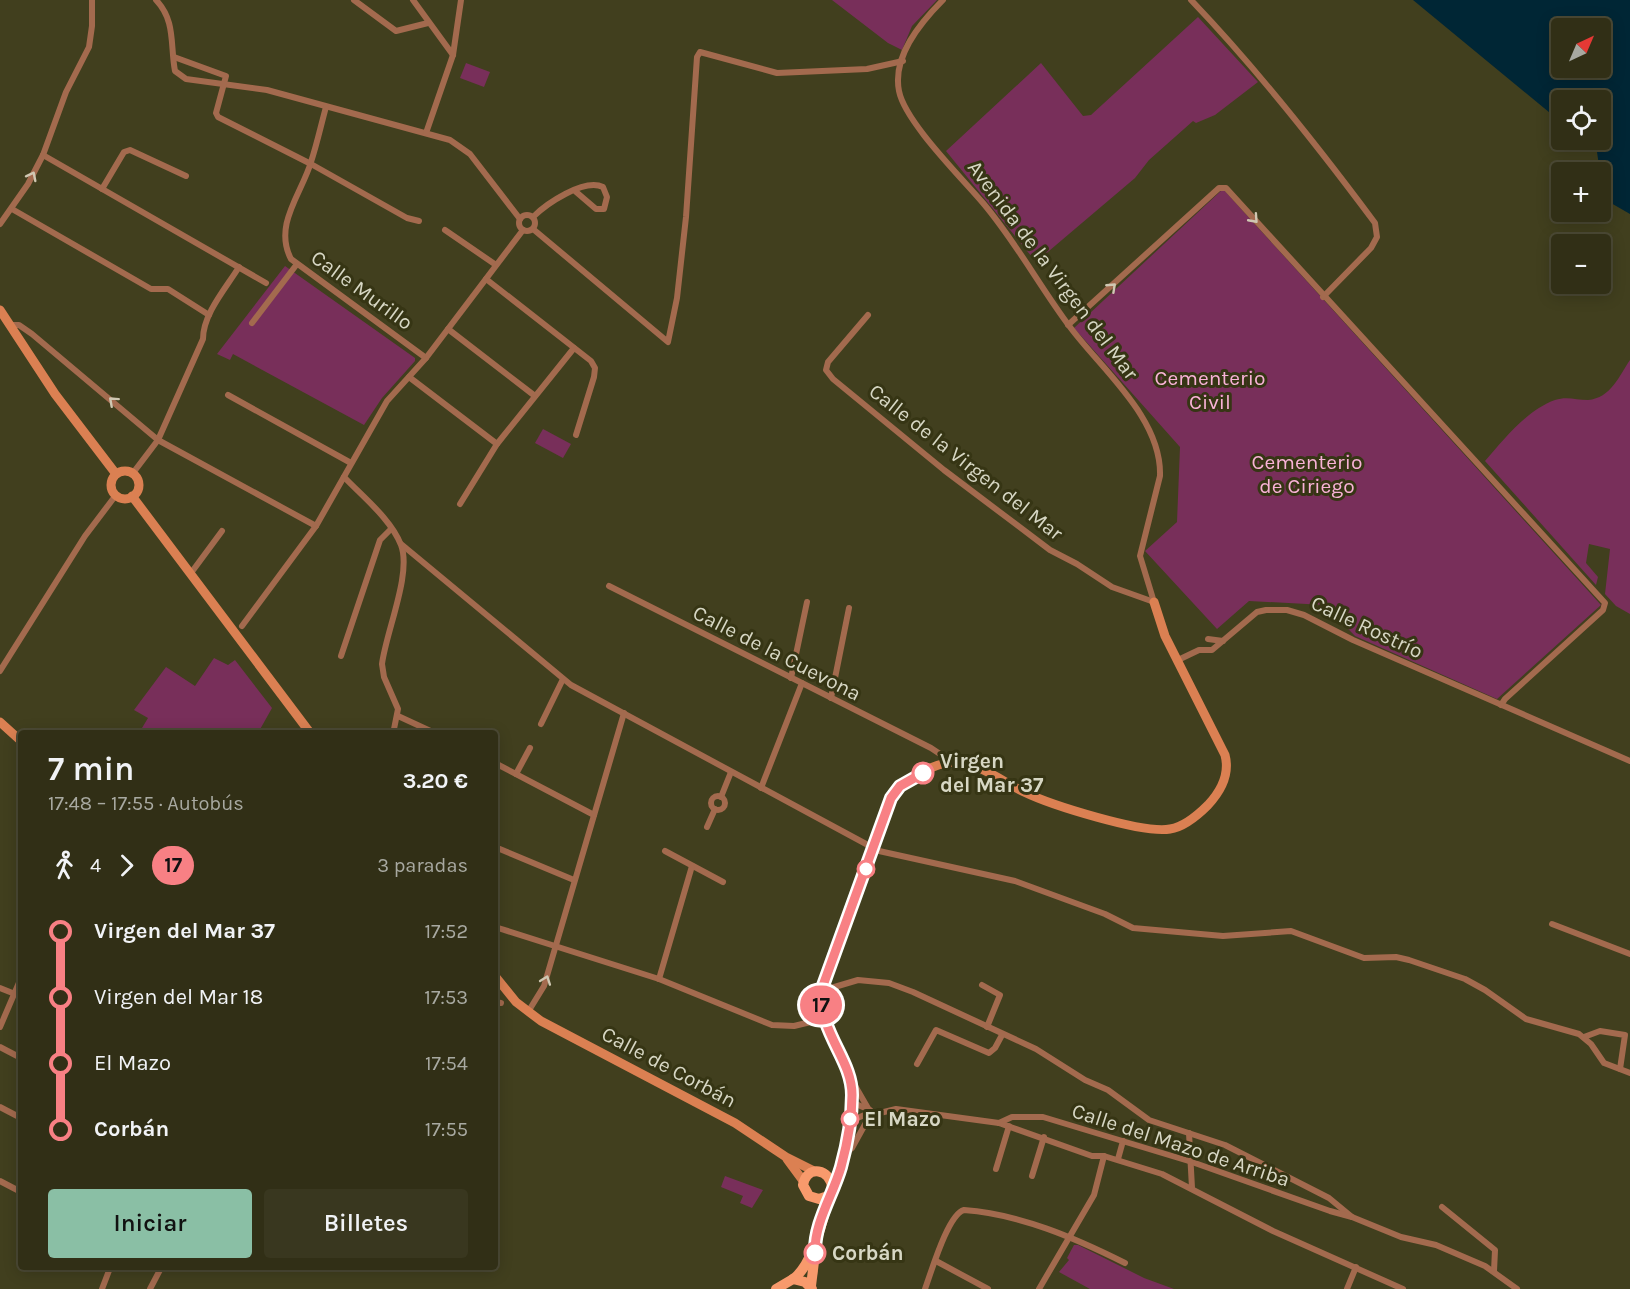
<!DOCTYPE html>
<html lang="es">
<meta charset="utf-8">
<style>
body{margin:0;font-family:Karla,sans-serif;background:#39371f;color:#f1f3f6;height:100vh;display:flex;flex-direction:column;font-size:22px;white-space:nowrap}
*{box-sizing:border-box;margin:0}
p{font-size:20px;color:#a8a9a1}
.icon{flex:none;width:33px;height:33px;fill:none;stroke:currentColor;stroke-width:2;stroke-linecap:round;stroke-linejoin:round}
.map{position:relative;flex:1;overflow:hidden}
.details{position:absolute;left:18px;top:730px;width:480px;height:540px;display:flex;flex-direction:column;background:#312f16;border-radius:6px;box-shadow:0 3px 15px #0003,0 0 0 2px #4c4a35}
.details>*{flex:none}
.badge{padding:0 12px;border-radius:20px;font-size:21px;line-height:39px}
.needle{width:39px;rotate:44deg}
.controls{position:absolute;left:1551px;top:18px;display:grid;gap:12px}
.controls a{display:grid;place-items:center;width:60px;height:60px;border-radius:6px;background:#312f16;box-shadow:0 3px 15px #0003,0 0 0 2px #4c4a35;font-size:30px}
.map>.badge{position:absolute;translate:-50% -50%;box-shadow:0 0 0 3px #fff}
.legs{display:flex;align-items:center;gap:9px;height:66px;padding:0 30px;font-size:20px}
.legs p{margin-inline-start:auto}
.summary{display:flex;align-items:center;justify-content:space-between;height:102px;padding:0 30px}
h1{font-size:33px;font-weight:600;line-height:45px}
.button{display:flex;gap:12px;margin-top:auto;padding:12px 30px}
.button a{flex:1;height:69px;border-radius:6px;background:#8abfa5;color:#111;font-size:24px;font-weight:600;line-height:69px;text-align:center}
.button a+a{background:#39371f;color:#f1f3f6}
ul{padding:0 30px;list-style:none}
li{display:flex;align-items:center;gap:21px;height:66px;font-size:22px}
li i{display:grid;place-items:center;width:9px;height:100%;margin:0 8px;background:currentColor}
li i::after{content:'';width:15px;height:15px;margin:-8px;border:4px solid;border-radius:50%;background:#312f16}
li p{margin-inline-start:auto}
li:first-child i{background:linear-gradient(#0000 50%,currentColor 0)}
li:last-child i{background:linear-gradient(currentColor 50%,#0000 0)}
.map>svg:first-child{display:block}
.green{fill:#782f5a}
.water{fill:#002635;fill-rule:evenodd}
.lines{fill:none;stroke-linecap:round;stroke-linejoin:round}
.street{stroke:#a36a4e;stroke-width:6}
.secondary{stroke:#db8052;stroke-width:9}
.primary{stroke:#f89a6c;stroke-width:10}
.oneway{stroke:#cfc7b2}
.line-1-casing{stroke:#fff;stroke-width:14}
.line-1{stroke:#f88084;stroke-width:9}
.stop-1-dot{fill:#fff;stroke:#f88084;stroke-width:3}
.labels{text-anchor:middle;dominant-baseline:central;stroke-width:6;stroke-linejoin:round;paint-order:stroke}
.street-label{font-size:21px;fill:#d7d7c4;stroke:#363514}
.park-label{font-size:21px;fill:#f9b2d7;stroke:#363514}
.stop-label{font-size:21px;font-weight:bold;fill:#d7d7c4;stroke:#363514;text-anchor:start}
</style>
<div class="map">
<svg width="1630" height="1289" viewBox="0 0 1630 1289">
<rect width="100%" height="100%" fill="#413f1e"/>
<g class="green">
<polygon points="832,0 937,0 912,26 902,50 888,43"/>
<polygon points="1198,17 1258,82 1215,115 1196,123 1193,121 1149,160 1135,178 1036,262 946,151 1041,63 1083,116 1091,115"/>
<polygon points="466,63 490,72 484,87 460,78"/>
<polygon points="1223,189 1601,605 1497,699 1355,636 1325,605 1249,601 1217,629 1145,551 1177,522 1180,447 1074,328"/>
<polygon points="285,266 415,358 415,361 382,398 364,425 233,354 230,360 217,354"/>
<path d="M1630,360V614L1616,606L1605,594L1610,549L1589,544L1586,563L1598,577L1596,585L1485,461C1504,439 1527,410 1555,400C1567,396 1576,400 1588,400C1611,398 1619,376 1630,360Z"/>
<polygon points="543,429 571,444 563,458 535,443"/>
<polygon points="214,658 228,665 235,660 272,708 258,733 139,733 148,718 134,710 166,667 195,686"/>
<polygon points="725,1176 763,1190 752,1208 740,1203 743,1196 721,1187"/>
<polygon points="1074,1245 1078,1245 1144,1278 1174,1289 1090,1289 1059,1272 1069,1260 1067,1258"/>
</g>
<path class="water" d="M1413,0H1630V214L1604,199L1597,152L1582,140H1600V100H1562L1561,122ZM1562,28H1600V68H1562Z"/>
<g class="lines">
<g class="street">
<path d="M156,0C176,21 170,45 175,71L186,79L267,90L450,140L470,154L520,219"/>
<polyline points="354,0 396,31 428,23"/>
<polyline points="413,0 453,55"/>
<path d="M943,0C921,22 892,56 899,91C905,122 962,178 983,203C1016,242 1040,287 1070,327C1101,369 1162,418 1160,476L1140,556L1154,602"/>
<path d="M1191,0C1258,70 1317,145 1375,223L1377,237L1371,248L1323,297"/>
<polyline points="174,57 226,76 216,113 218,117 311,164 407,218 419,221"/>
<path d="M326,107C321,125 317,144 311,162C302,193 273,225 291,259L426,358"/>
<polyline points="426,133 453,55 461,0"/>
<polyline points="43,155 266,283"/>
<polyline points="102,189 124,152 130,150 186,176"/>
<polyline points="12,209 151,289 168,289 209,315"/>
<circle cx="527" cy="223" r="8"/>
<path d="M533,217C546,204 584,178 603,187L607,197L604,209H596L575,191"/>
<polyline points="0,224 28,184 43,155 66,92 89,47 92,26 92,0"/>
<polyline points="533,229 668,342 677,298 686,217 697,57 700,52 777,73 867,69 903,61"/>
<polyline points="445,230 496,265"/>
<polyline points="486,279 591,361 595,368 594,377 576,435"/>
<polyline points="868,315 828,362 826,370 833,379 944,470 1050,550 1077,564 1112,587 1154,602"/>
<polyline points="252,323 297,264"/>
<polyline points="9,325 19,325 32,334 158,440 316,526"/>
<polyline points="1068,325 1219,188 1226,188 1605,603 1603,610 1505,699 1501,705"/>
<polyline points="448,329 535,396"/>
<polyline points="409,377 497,444"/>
<polyline points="228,395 351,463"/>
<path d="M133,473L158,440L203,339C203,314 226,288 239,267"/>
<path d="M344,477C363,497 391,519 401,545C412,573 386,632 382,664L384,677L398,709L393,734"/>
<polyline points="460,504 497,444 574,348"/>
<polyline points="401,544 571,685 879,851 1015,881 1105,914 1133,928 1223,936 1291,931 1364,958 1396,957 1409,960 1465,979 1485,990 1526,1019 1579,1034 1591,1044 1604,1063 1630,1073"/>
<polyline points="191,573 222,531"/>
<polyline points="609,586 931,748 952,762"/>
<polyline points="242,626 316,526 387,401 426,358 523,230"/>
<polyline points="1208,639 1223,641"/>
<polyline points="341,656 380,540 391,529"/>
<polyline points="1178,660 1199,650 1212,650 1257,612 1266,610 1287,610 1304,615 1353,640 1630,761"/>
<polyline points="0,671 85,536 116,495"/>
<polyline points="791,678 807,602"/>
<polyline points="831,698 849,608"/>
<polyline points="398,716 437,734"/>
<polyline points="541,724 563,679"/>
<polyline points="495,763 594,815"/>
<polyline points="516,774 530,748"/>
<polyline points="761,788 802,683"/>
<circle cx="718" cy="803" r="7"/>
<polyline points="721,797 731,772"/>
<polyline points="707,827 715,809"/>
<polyline points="495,847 574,880"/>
<polyline points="665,851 723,882"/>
<polyline points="1552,924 1630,954"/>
<polyline points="495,927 659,979 772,1025 794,1026 823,1019"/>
<polyline points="659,979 692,866"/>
<polyline points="982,985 1000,995 987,1027"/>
<polyline points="0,988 15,994"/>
<polyline points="821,991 858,980 889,983 913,992 1036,1049 1085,1080 1108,1090 1149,1120 1225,1145 1329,1198 1352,1217 1401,1237 1436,1245 1485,1266 1517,1289"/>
<polyline points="495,1002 501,1003"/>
<polyline points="528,1012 544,986 624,713"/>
<polyline points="0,1027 21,978"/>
<polyline points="1584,1037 1600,1031 1625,1035 1620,1069"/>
<polyline points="0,1047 21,1058"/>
<polyline points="917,1064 936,1030 989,1053 995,1048 1002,1035"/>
<polyline points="850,1077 869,1110"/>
<polyline points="851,1102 870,1110"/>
<polyline points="0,1107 21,1118"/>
<polyline points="850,1121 867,1114 869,1110"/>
<polyline points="999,1123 1012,1117 1043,1117 1192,1162 1330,1211 1352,1217"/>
<polyline points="1189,1133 1192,1188"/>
<polyline points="845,1153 852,1148 868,1119 876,1114 896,1109 999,1123 1092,1156 1104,1156 1162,1174 1273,1231 1403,1289"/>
<polyline points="1118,1159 1123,1141"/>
<polyline points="996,1169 1009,1126"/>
<polyline points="1032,1176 1044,1137"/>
<polyline points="0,1181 21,1192"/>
<polyline points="1442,1207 1495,1250 1494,1271"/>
<polyline points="936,1261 988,1289"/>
<polyline points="102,1289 110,1268"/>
<polyline points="150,1289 161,1268"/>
<path d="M925,1289C931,1273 948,1214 964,1210C1020,1214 1075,1238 1125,1263"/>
<polyline points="1039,1289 1094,1195 1104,1156"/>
<polyline points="1347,1289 1356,1267"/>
</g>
<g class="secondary">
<polyline points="0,310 55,394 116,474"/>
<circle cx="125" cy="485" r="14"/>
<polyline points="132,496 311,734"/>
<polyline points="0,722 21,741"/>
<polyline points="495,976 516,1002 541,1021 735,1123 786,1157 814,1171"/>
<polyline points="787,1159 804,1182"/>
<path d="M832,1185C846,1160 858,1101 847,1073C836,1045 820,1023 821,991L891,798C902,780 936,761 958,762C976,762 1007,784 1024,792C1051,805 1143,834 1170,829C1184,827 1198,815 1208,805C1221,791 1230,774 1225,755L1165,636L1154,602"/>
</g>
<g class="primary">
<path d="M793,1279C814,1265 824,1213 832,1188C831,1169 807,1164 803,1185L809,1196L819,1199L828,1196"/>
<polyline points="811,1286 815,1254"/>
<polyline points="776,1289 793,1279 805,1282 812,1289"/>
</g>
</g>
<defs><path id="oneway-chevron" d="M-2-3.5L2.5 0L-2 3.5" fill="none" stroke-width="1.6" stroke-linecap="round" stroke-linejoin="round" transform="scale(1.5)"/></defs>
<g class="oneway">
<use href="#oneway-chevron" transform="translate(32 176) rotate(-63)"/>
<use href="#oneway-chevron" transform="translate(1254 219) rotate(48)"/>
<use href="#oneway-chevron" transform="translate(1112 287) rotate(-43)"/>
<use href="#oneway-chevron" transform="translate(113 401) rotate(-138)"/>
<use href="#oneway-chevron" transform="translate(546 980) rotate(-70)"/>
</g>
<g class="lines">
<g class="line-1-casing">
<path id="line-1" d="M815,1253C814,1223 833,1195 841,1167C847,1145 852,1118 852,1095C852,1059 820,1035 821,991L891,798L900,786L923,773"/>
</g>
<use href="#line-1" class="line-1"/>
</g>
<g class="stop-1-dot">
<circle cx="923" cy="773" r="10"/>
<circle cx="866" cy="869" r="8"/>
<circle cx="850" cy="1119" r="8"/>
<circle cx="815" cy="1253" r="10"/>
</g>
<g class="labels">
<g class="street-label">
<text transform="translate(1053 270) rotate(53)">Avenida de la Virgen del Mar</text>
<text transform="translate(362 290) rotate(36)">Calle Murillo</text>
<text transform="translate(966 462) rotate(38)">Calle de la Virgen del Mar</text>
<text transform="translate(1367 627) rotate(25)">Calle Rostrío</text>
<text transform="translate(777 653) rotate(27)">Calle de la Cuevona</text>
<text transform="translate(669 1067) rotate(28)">Calle de Corbán</text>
<text transform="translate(1181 1145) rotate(18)">Calle del Mazo de Arriba</text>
</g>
<g class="park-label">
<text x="1210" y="378">Cementerio<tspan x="1210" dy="24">Civil</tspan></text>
<text x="1307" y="462">Cementerio<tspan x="1307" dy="24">de Ciriego</tspan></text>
</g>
<g class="stop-label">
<text x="940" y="761">Virgen<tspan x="940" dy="24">del Mar 37</tspan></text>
<text x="864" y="1119">El Mazo</text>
<text x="832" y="1253">Corbán</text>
</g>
</g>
</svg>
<div class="controls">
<a><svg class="needle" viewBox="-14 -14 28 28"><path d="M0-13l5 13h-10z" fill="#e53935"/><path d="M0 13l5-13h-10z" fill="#a8a9a1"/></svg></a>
<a><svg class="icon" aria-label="locate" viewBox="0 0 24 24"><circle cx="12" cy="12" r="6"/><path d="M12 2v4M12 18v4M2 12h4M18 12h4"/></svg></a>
<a>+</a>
<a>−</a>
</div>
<b class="badge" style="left:821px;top:1005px;background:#f88084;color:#111">17</b>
<section class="details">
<div class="summary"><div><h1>7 min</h1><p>17:48 – 17:55 · Autobús</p></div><b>3.20 €</b></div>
<div class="legs"><svg class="icon" aria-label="walk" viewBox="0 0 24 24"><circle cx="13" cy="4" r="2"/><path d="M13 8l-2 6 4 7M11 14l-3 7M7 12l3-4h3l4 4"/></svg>4<svg class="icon" aria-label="forward" viewBox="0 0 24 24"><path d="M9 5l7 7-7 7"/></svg><b class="badge" style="background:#f88084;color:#111">17</b><p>3 paradas</p></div>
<ul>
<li><i style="color:#f88084"></i><b>Virgen del Mar 37</b><p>17:52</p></li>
<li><i style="color:#f88084"></i><span>Virgen del Mar 18</span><p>17:53</p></li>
<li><i style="color:#f88084"></i><span>El Mazo</span><p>17:54</p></li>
<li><i style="color:#f88084"></i><b>Corbán</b><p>17:55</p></li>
</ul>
<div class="button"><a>Iniciar</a><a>Billetes</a></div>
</section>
</div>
